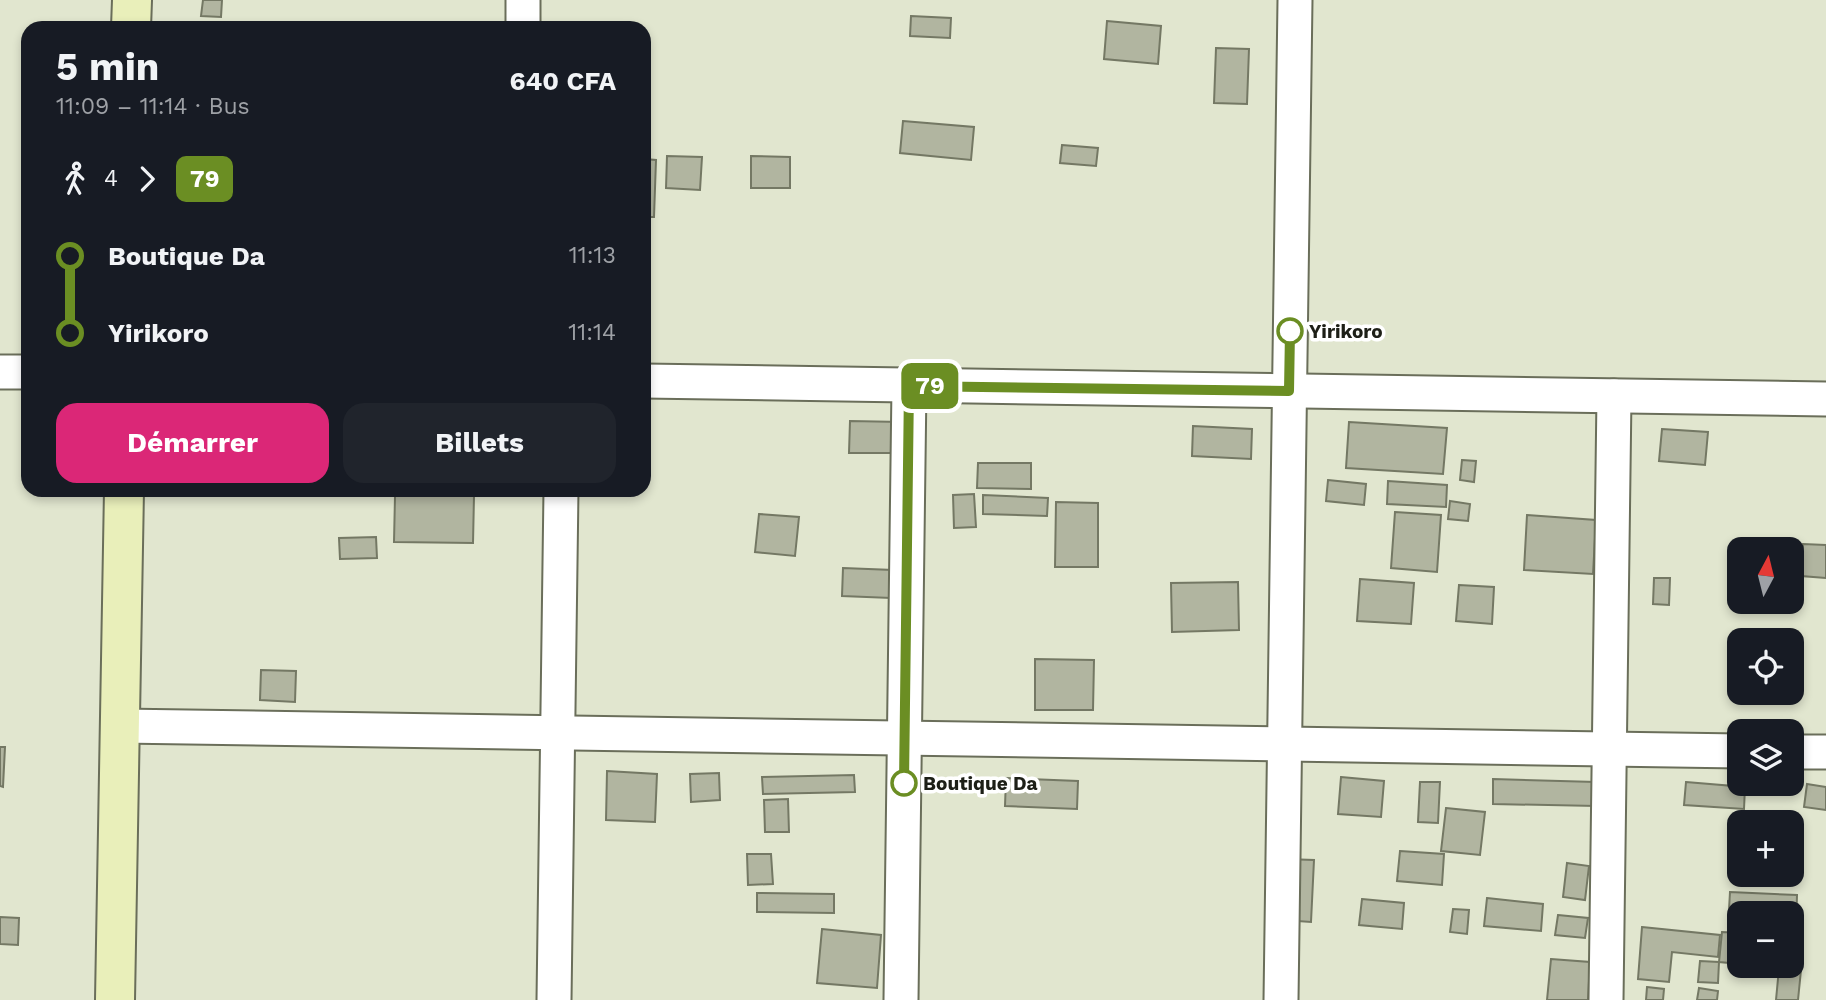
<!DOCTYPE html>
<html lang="fr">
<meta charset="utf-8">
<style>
body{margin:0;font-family:"Work Sans",sans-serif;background:#20242c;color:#f1f3f6;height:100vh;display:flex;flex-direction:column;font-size:26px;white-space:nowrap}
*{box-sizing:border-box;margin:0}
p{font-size:23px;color:#9ea1a6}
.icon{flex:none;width:38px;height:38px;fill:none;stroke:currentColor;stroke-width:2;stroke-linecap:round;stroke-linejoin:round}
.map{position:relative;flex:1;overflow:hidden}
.drawer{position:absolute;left:21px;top:21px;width:630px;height:476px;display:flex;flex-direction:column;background:#171b24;border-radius:21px;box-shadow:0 4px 10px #0003}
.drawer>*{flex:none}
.badge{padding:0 14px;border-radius:10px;font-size:24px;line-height:46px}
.needle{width:46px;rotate:7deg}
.fabs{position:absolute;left:1727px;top:537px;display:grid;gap:14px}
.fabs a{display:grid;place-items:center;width:77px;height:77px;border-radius:14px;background:#171b24;box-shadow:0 4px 10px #0003;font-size:35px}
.map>.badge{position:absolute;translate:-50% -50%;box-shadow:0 0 0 4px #fff}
.legs{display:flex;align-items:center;gap:10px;height:77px;padding:0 35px;font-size:23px}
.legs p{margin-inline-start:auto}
.overview{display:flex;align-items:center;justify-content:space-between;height:119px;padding:0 35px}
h1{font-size:38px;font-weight:700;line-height:52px}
.cta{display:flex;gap:14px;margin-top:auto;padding:14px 35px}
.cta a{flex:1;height:80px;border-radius:21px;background:#db2777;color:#fff;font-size:28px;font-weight:700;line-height:80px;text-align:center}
.cta a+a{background:#20242c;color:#f1f3f6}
ul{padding:0 35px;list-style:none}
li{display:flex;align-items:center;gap:24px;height:77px;font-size:26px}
li i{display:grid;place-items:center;width:10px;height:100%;margin:0 9px;background:currentColor}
li i::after{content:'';width:18px;height:18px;margin:-9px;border:5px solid;border-radius:50%;background:#171b24}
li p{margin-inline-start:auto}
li:first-child i{background:linear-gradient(#0000 50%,currentColor 0)}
li:last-child i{background:linear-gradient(currentColor 50%,#0000 0)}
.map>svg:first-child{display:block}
.building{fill:#b1b5a0;stroke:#747864;stroke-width:2}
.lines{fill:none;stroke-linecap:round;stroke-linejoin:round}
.street-casing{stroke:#6a6e5a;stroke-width:37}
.secondary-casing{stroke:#6a6e5a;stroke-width:42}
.street{stroke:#fff;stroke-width:33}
.secondary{stroke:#e9efba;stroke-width:38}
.line-1-casing{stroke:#fff;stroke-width:16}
.line-1{stroke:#6b8e23;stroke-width:10}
.stop-1-dot{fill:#fff;stroke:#6b8e23;stroke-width:3.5}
.labels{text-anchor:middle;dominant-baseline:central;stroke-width:7;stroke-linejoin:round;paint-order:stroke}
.stop-label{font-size:19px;font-weight:bold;fill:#1d1f17;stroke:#fff;text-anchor:start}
</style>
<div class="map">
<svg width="1826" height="1000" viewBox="0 0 1826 1000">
<rect width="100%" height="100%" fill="#e1e6cf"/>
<g class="building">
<polygon points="203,0 222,0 221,17 201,16"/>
<polygon points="911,16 951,18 950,38 910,36"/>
<polygon points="1107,21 1161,26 1158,64 1104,59"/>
<polygon points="1216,48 1249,49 1247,104 1214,103"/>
<polygon points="903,121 974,127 971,160 900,153"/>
<polygon points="1062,145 1098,148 1096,166 1060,163"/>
<polygon points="667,156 702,157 700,190 666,188"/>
<polygon points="751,156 790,157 790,188 751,188"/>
<polygon points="644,159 656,160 654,217 644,217"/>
<polygon points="850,421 902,422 902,453 849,453"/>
<polygon points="1349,422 1447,428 1443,474 1346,468"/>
<polygon points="1193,426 1252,429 1251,459 1192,456"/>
<polygon points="1662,429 1708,432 1705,465 1659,461"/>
<polygon points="1462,460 1476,461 1474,482 1460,480"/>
<polygon points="978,463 1031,463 1031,489 977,488"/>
<polygon points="1328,480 1366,484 1364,505 1326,501"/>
<polygon points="1388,481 1447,485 1446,507 1387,504"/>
<polygon points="974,494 976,527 954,528 953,495"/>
<polygon points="983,495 1048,498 1047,516 983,514"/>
<polygon points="395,496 474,496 473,543 394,542"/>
<polygon points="1450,501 1470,504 1468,521 1448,519"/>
<polygon points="1056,502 1098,503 1098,567 1055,567"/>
<polygon points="1395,512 1441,515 1437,572 1391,568"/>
<polygon points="759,514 799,517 795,556 755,552"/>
<polygon points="1527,515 1596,520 1593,574 1524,570"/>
<polygon points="376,537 377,558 340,559 339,538"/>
<polygon points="1803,544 1826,545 1826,578 1801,576"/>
<polygon points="843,568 893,570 891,598 842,596"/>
<polygon points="1654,578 1670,578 1669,605 1653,604"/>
<polygon points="1360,579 1414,583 1411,624 1357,621"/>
<polygon points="1238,582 1239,630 1172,632 1171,583"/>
<polygon points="1459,585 1494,587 1492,624 1456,621"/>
<polygon points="1035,659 1094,660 1093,710 1035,710"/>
<polygon points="261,670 296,671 295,702 260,700"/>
<polygon points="0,747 5,747 3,787 0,786"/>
<polygon points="607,771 657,774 655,822 606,820"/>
<polygon points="719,773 720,800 691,802 690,774"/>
<polygon points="854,775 855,792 763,794 762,777"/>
<polygon points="1341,777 1384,781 1381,817 1338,814"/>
<polygon points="1006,778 1078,781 1077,809 1005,806"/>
<polygon points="1493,779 1596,782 1596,806 1493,804"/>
<polygon points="1420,782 1440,782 1438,823 1418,822"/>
<polygon points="1686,782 1745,787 1744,809 1684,805"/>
<polygon points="1807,784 1826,787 1826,810 1804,807"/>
<polygon points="788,799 789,832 765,832 764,800"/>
<polygon points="1446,808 1485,812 1480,855 1441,851"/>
<polygon points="1400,851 1444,854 1442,885 1397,881"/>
<polygon points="747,854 771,854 773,884 748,885"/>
<polygon points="1285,859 1314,860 1311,922 1283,920"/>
<polygon points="1567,863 1589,866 1585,900 1563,897"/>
<polygon points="1730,892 1797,895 1796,930 1792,930 1792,914 1740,914 1740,928 1728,927"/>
<polygon points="757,893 834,894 834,913 757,912"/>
<polygon points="1487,898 1543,904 1541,931 1484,926"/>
<polygon points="1362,899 1404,903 1402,929 1359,925"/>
<polygon points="1453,909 1469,910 1467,934 1450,932"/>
<polygon points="1558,915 1588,918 1585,938 1555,935"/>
<polygon points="0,917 19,918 18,945 0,944"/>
<polygon points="1642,927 1720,935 1718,957 1672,952 1669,982 1638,979"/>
<polygon points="822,929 881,935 877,988 817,983"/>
<polygon points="1722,932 1740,933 1740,964 1719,962"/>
<polygon points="1551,959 1590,962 1588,1000 1547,1000"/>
<polygon points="1700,961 1719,962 1718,983 1698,982"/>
<polygon points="1779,968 1801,970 1798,1000 1776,1000"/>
<polygon points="1647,987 1664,989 1663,1000 1646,1000"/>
<polygon points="1699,988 1718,991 1717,1000 1697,1000"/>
</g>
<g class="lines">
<g class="street-casing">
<g id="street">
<polyline points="523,28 523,0"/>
<polyline points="0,372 28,372"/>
<polyline points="644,381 1826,399"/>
<polyline points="120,726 1740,751"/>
<polyline points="1792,752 1826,752"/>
<polyline points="554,1000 561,490"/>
<polyline points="901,1000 909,386"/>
<polyline points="1281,1000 1295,0"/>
<polyline points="1606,1000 1614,396"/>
</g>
</g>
<g class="secondary-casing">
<g id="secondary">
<polyline points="131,28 132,0"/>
<polyline points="115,1000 124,490"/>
</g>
</g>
<use href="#street" class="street"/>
<use href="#secondary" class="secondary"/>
</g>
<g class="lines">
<g class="line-1-casing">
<polyline id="line-1" points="904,783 909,386 1289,391 1290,331"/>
</g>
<use href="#line-1" class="line-1"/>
</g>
<g class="stop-1-dot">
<circle cx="1290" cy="331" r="12"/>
<circle cx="904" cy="783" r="12"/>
</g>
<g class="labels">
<g class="stop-label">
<text x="1309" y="331">Yirikoro</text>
<text x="923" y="783">Boutique Da</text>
</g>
</g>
</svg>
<div class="fabs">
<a><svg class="needle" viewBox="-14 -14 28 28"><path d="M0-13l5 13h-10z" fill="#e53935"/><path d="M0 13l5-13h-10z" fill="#9ea1a6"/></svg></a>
<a><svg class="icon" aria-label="locate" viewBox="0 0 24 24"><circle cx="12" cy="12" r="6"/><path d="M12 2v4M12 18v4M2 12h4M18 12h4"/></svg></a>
<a><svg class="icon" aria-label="layers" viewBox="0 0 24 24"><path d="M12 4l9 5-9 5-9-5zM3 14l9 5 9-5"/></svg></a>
<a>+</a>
<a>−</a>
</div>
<b class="badge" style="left:930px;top:386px;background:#6b8e23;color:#fff">79</b>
<section class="drawer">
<div class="overview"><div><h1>5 min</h1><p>11:09 – 11:14 · Bus</p></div><b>640 CFA</b></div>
<div class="legs"><svg class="icon" aria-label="walk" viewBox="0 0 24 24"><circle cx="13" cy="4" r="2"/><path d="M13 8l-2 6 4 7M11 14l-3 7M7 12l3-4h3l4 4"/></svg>4<svg class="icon" aria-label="forward" viewBox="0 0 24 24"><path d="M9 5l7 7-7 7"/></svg><b class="badge" style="background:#6b8e23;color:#fff">79</b></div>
<ul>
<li><i style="color:#6b8e23"></i><b>Boutique Da</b><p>11:13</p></li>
<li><i style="color:#6b8e23"></i><b>Yirikoro</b><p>11:14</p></li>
</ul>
<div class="cta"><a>Démarrer</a><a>Billets</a></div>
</section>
</div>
